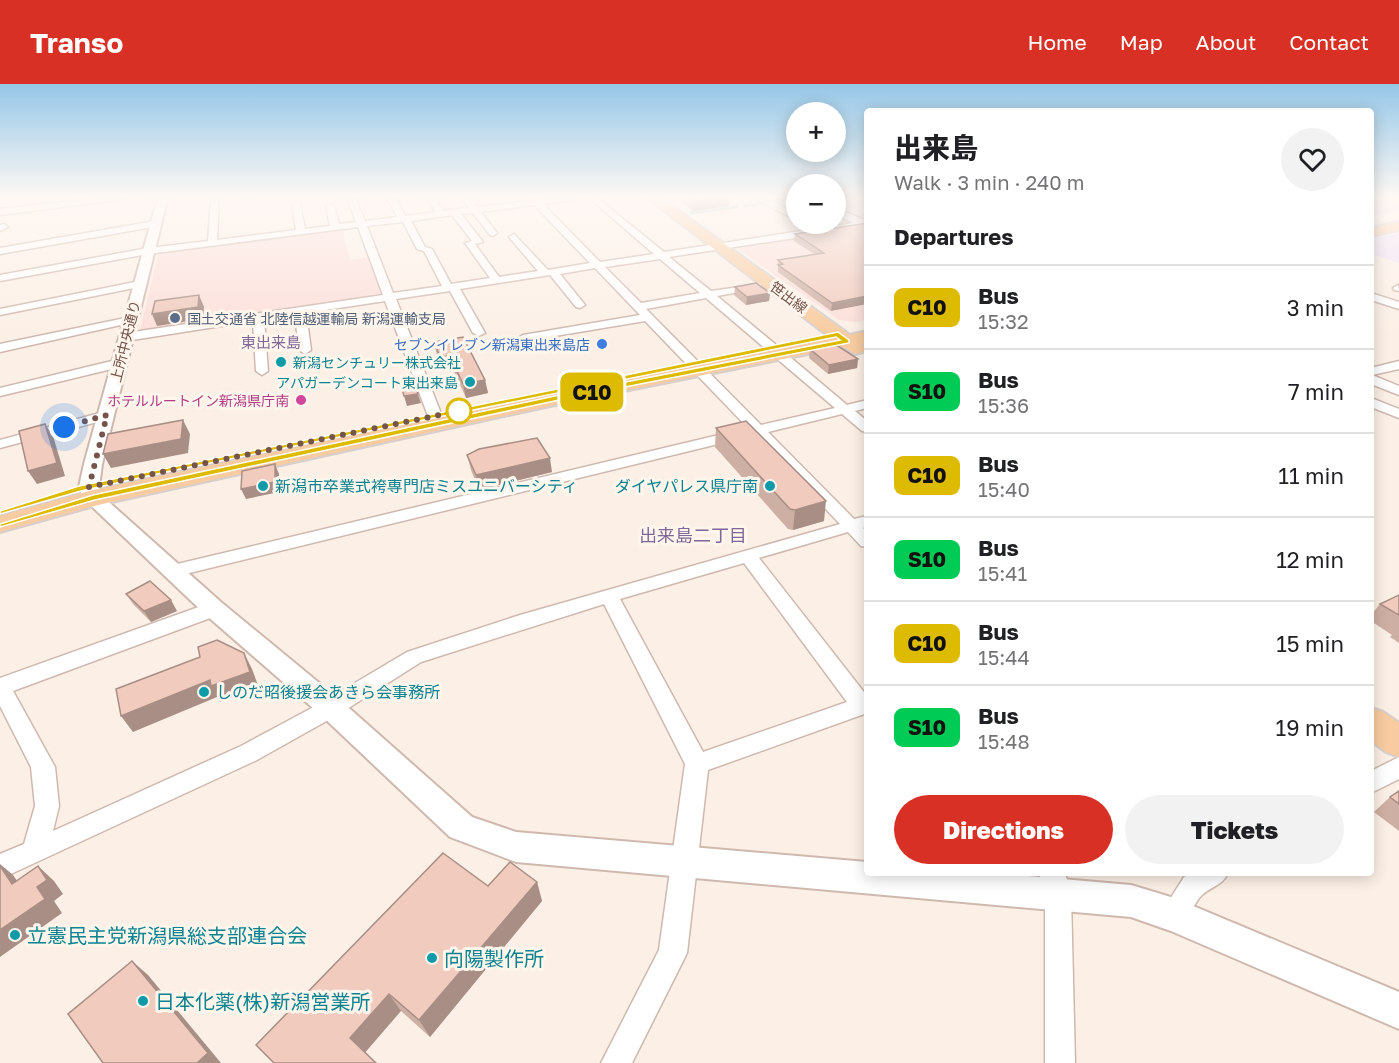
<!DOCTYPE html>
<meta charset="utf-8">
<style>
body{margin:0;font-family:"Golos Text","Noto Sans JP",sans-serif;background:#f2f2f2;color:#202124;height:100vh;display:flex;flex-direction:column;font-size:22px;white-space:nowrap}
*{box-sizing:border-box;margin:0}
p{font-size:20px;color:#757577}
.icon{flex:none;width:33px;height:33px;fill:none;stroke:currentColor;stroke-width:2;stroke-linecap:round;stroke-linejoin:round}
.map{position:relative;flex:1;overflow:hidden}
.drawer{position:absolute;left:864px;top:24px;width:510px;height:768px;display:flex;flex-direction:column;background:#fff;border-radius:6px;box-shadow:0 3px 15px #0003}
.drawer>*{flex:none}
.badge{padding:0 12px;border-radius:9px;font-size:21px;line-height:39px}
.tools{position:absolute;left:786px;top:18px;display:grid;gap:12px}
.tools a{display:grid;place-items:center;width:60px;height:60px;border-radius:50%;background:#fff;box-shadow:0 3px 15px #0003;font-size:30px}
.you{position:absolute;width:30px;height:30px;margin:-15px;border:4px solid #fff;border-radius:50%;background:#1a73e8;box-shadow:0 0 0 9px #1a73e833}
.map>.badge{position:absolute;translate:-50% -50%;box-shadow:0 0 0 3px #fff}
h2{padding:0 30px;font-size:22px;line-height:54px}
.round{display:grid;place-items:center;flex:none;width:63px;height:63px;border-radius:32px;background:#f2f2f2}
.head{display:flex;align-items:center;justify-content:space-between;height:102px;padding:0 30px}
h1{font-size:28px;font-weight:800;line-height:45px}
.button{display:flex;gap:12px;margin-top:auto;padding:12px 30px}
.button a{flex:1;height:69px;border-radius:36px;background:#d93025;color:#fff;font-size:24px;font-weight:800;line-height:69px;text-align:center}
.button a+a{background:#f2f2f2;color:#202124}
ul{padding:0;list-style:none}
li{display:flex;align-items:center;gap:18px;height:84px;padding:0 30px;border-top:2px solid #e0e0e0}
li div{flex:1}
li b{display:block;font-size:22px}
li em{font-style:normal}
li .badge{min-width:66px;font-weight:700;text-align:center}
header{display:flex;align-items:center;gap:36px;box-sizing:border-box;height:84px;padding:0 30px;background:#d93025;color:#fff}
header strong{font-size:28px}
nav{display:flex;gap:33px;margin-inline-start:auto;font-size:21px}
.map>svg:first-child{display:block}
.commercial{fill:#fcdfda}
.education{fill:#ede2f8}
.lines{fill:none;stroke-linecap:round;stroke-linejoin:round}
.stream{stroke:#a1d5d6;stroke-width:3}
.minor-casing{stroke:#cfb9af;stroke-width:3}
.tertiary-casing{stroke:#cfb9af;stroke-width:4}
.primary-casing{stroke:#d8cfcd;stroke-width:4}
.minor{fill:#fff;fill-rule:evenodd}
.tertiary{fill:#fff;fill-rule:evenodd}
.primary{fill:#f8cca0;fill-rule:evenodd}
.wall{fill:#ceafa3}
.shaded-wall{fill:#a88e85}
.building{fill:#f0cbbe;stroke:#a88e85;stroke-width:1.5}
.line{fill:#db0;stroke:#fff;stroke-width:1.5}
.walk{stroke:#74544b;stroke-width:6;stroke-dasharray:0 10.8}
.service-dot{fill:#5c6f8a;stroke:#fef5ec;stroke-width:2}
.shop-dot{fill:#3f7fe0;stroke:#fef5ec;stroke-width:2}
.culture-dot{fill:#0f9aa8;stroke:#fef5ec;stroke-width:2}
.hotel-dot{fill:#d1479c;stroke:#fef5ec;stroke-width:2}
.stop-dot{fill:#fff;stroke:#db0;stroke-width:3}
.labels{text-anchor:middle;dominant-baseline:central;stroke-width:6;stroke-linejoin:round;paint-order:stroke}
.far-street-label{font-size:14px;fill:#74544b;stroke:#fef5ec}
.far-service-label{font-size:14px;fill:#4e5e75;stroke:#fef5ec;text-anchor:start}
.far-shop-label{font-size:14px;fill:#366cbe;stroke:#fef5ec;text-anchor:end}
.far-culture-label{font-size:14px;fill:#0d838f;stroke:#fef5ec;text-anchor:start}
.far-hotel-label{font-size:14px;fill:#b23c85;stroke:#fef5ec;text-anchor:end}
.far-neighbourhood-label{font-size:15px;fill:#816797;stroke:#fef5ec}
.culture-label{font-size:16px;fill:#0d838f;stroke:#fef5ec;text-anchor:start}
.neighbourhood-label{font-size:18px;fill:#816797;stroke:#fef5ec}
.near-culture-label{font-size:20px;fill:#0d838f;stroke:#fef5ec;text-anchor:start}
</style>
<header>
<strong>Transo</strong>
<nav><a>Home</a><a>Map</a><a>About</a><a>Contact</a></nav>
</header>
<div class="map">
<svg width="1399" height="979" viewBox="0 0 1399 979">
<rect width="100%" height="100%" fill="#fcf0e6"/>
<g class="commercial">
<polygon points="867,141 867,236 856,238 839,236 734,162"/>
<polygon points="342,144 350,176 370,173 384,212 139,250 159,167"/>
</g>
<g class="education">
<polygon points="1371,114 1399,121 1399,127 1371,133"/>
<polygon points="1399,149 1399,179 1371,170 1371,155"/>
</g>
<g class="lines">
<g class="stream">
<polyline points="745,122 796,114"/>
<polyline points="691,129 736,123"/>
</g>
<g class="minor-casing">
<g id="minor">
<polygon points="108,113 129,113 125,115 0,131 0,125"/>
<path d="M211,113H219L217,156L296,146L292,119L296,117L300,119L305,145L330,142L326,122L330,120L334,122L339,140L356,138L347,113H355L365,137L397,133L387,113H395L405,132L436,128L426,113H434L444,127L469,124L461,113H469L477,123L563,113H583L579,115L543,120L600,178L654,170L588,113H596L664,168L853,139L836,130V124L867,137V143L669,173L711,207L761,200V204L717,212L775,260V266H767L706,214L646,225L761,341L835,324L776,274V268H784L847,321L867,316V324L855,327L867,337V348L862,347L842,330L768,348L854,435L867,432V442L863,444L867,448V463L861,462L848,448L759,474L867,612V629L708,686L687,869L632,979H601L659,866L685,680L604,520L421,578L339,630L257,676L0,795V770L24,760L35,722L31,683L0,622V594L207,520L214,518L221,520L223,525L221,530L13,607L55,683L59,722L53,747L241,662L323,618L407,568L520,531L840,440L755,351L173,493L167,491L164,487L167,483L173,481L748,344L645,237L519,258L517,255L523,251L640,231L595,184L560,190L585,221L580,224L576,223L550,191L460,205L485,249L479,252L473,249L450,207L396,215L442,332L435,336L428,332L385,217L306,229L311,266L305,270L299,266L295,231L264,235L268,287L262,291L256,287L253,237L126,257L120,253L126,249L383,211L358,143L148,170L0,197V191L148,164L208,157ZM534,121L590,179L548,186L514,150L509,153L538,187L499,193L475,160L483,158L461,130L473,129L490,151L493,152L497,149L481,128ZM452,131L472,157L465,159L490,194L451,200L432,165L425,163L411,137ZM403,138L417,165L424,167L442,202L393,209L367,142ZM660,175L700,209L641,219L605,183ZM744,479L847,618L703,668L620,515Z"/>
<polygon points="767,117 773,117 796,131 796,136 767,121"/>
<polygon points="155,137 158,138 158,142 0,170 0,164"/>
<polygon points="0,141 4,140 8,143 0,147"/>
<polygon points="140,197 144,198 144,202 0,231 0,225"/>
<polygon points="1398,201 1399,207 1394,206 1393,204"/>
<polygon points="1371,209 1399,218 1399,225 1371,216"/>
<polygon points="130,233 136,236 134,238 0,268 0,260"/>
<polygon points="120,275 124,276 126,279 124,282 0,312 0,304"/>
<polygon points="1399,277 1399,285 1372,291 1399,302 1399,311 1371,300 1371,284"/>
<polygon points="1371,314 1399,325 1399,334 1371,323"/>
<polygon points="107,327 112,328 114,331 112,334 0,364 0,356"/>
<polygon points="1399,673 1399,695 1371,709 1371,687"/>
<polygon points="1039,789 1065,789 1071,812 1075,979 1045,979 1045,812"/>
<path d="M1191,789H1228C1222,802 1212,802 1202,811C1190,823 1192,837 1174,844L1164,840L1160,831L1184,793Z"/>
</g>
</g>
<g class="tertiary-casing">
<polygon id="tertiary" points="158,113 168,113 102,380 99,403 102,412 222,519 341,617 472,733 516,748 867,778 867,789 992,789 1131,801 1174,814 1399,908 1399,945 1171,847 1131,833 516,778 450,753 321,631 206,531 83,414 79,403 84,380"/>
</g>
<g class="primary-casing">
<g id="primary">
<polygon points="646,113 660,113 850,251 867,247 867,259 862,260 866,264 863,268 856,270 843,263 564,319 98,421 0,448 0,432 93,406 564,307 831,254"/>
<polygon points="1399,138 1399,146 1371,152 1371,144"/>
<polygon points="1371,624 1383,628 1399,639 1399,673 1386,668 1371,657"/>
</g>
</g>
<use href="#minor" class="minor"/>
<use href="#tertiary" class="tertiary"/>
<use href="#primary" class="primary"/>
</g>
<g class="wall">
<polygon points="677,113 729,113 729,122 693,127 677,115"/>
<polygon points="867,139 831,227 778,188 778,176 814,170 794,157 795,150"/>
<polygon points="735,203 770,209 769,217 746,221 734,211"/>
<polygon points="434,258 485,296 488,309 466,314 453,285 444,286 437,271"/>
<polygon points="810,265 858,275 857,284 828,290 809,274"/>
<polygon points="716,344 824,437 793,446 788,445 715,363"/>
<polygon points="467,371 552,388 479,406 471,386"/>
<polygon points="126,510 177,527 151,538 133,520"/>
<polygon points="1399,511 1399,559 1390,553 1392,551 1371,537 1371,531 1380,520"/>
<polygon points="1399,707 1399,747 1374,728 1390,713"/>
<polygon points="537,798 542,817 430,953 401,927 274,979 488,802"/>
</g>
<g class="shaded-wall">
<polygon points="730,113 729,122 693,127 693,117"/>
<polygon points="770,209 769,217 746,221 747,213"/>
<polygon points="199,211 204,223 203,235 157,242 152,230"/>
<polygon points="867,212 867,220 831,227 832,219"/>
<polygon points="450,272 453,285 444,286 440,273"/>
<polygon points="858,275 857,284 828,290 829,281"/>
<polygon points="485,296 488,309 466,314 463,300"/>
<polygon points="418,310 421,319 407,322 404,312"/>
<polygon points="183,336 190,350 188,369 111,384 103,370"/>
<polygon points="45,340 53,352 65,392 37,400 28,387"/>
<polygon points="550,374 552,388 479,406 476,391"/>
<polygon points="275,380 279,390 279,408 246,415 241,405"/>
<polygon points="826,417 824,437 793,446 795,426"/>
<polygon points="171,516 177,527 151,538 144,527"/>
<polygon points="244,569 252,585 259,604 220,618 217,613 133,648 121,632"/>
<polygon points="0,780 13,791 29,814 12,800 0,782"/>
<polygon points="38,782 54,797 63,810 54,817 62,829 0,873 0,846 37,803"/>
<polygon points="537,798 542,817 430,953 419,936"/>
<polygon points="132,877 148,891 221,979 197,979"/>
<polygon points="389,910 401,927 363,971 350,954"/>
</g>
<g class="building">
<polygon points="686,113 730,113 693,117"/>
<polygon points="867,139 867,212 832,219 778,181 783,180 778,176 824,169 795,150"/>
<polygon points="756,199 770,209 747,213 735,203"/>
<polygon points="199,211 198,223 152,230 155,217"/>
<polygon points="463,253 485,296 463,300 450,272 440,273 434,258"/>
<polygon points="835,260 858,275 829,281 810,265"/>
<polygon points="413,295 418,310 404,312 400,298"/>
<polygon points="183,336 181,355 103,370 108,350"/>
<polygon points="746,337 826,417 795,426 790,425 716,344"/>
<polygon points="45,340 57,379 28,387 19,347"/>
<polygon points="537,354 550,374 476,391 467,371 479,365"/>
<polygon points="275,380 275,398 241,405 242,387"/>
<polygon points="150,497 171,516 144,527 126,510"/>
<polygon points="1399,511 1399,531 1380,520"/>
<polygon points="217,556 244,569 250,588 211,602 210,596 121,632 116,605 200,573 198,563"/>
<polygon points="1399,707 1399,720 1390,713"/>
<polygon points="443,769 488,802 510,778 537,798 419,936 389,910 350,954 376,979 274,979 256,961"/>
<polygon points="0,782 12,800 38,782 47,796 37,803 45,815 0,846"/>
<polygon points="132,877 208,969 197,979 103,979 68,930"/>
</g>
<linearGradient id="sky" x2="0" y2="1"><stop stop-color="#96c7e7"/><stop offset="0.45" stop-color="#fef8f4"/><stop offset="1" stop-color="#fef8f4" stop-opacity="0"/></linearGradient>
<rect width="1399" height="250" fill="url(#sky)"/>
<polygon class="line" points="838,248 849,256 849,259 564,315 95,416 0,443 0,440 93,411 564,310 840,256 836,253 771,266 166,388 81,407 0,430 0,427 79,402"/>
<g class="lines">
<polyline class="walk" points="64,343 107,331 89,403 459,327"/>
</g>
<circle class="service-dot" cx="175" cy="234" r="6"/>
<circle class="shop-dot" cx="602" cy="260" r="6"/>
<g class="culture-dot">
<circle cx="281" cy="278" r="6"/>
<circle cx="470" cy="298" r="6"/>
<circle cx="263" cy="402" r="6"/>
<circle cx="770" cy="402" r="6"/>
<circle cx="204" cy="608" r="6"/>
<circle cx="15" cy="851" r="6"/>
<circle cx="432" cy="874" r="6"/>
<circle cx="143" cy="917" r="6"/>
</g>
<circle class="hotel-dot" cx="301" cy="316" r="6"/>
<circle class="stop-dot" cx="459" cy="327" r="12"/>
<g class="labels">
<g class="far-street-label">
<text transform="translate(789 213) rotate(37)">笹出線</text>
<text transform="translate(125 257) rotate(-76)">上所中央通り</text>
</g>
<g class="far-service-label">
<text x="187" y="234">国土交通省 北陸信越運輸局 新潟運輸支局</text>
</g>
<g class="far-shop-label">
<text x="590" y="260">セブンイレブン新潟東出来島店</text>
</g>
<g class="far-culture-label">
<text x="293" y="278">新潟センチュリー株式会社</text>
<text x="458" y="298" text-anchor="end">アパガーデンコート東出来島</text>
</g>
<g class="far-hotel-label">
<text x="289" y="316">ホテルルートイン新潟県庁南</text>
</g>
<g class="far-neighbourhood-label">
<text x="271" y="258">東出来島</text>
</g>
<g class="culture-label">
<text x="275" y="402">新潟市卒業式袴専門店ミスユニバーシティ</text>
<text x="758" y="402" text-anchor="end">ダイヤパレス県庁南</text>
<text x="216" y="608">しのだ昭後援会あきら会事務所</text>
</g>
<g class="neighbourhood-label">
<text x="693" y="451">出来島二丁目</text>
</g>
<g class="near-culture-label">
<text x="27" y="851">立憲民主党新潟県総支部連合会</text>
<text x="444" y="874">向陽製作所</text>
<text x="155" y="917">日本化薬(株)新潟営業所</text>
</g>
</g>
</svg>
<div class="tools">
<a>+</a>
<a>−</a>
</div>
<div class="you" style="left:64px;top:343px"></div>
<b class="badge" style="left:592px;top:308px;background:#db0;color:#111">C10</b>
<section class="drawer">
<div class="head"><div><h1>出来島</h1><p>Walk · 3 min · 240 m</p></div><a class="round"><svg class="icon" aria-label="heart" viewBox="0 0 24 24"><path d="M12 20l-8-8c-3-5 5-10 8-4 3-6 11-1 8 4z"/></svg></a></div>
<h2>Departures</h2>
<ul>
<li><span class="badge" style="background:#db0;color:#111">C10</span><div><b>Bus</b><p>15:32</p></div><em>3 min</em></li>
<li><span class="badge" style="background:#0c5;color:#111">S10</span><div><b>Bus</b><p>15:36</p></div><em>7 min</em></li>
<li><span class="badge" style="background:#db0;color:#111">C10</span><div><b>Bus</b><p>15:40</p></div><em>11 min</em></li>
<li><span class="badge" style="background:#0c5;color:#111">S10</span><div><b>Bus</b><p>15:41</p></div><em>12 min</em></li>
<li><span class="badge" style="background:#db0;color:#111">C10</span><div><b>Bus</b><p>15:44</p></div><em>15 min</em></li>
<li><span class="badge" style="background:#0c5;color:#111">S10</span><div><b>Bus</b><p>15:48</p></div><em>19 min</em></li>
</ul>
<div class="button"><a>Directions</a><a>Tickets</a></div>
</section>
</div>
